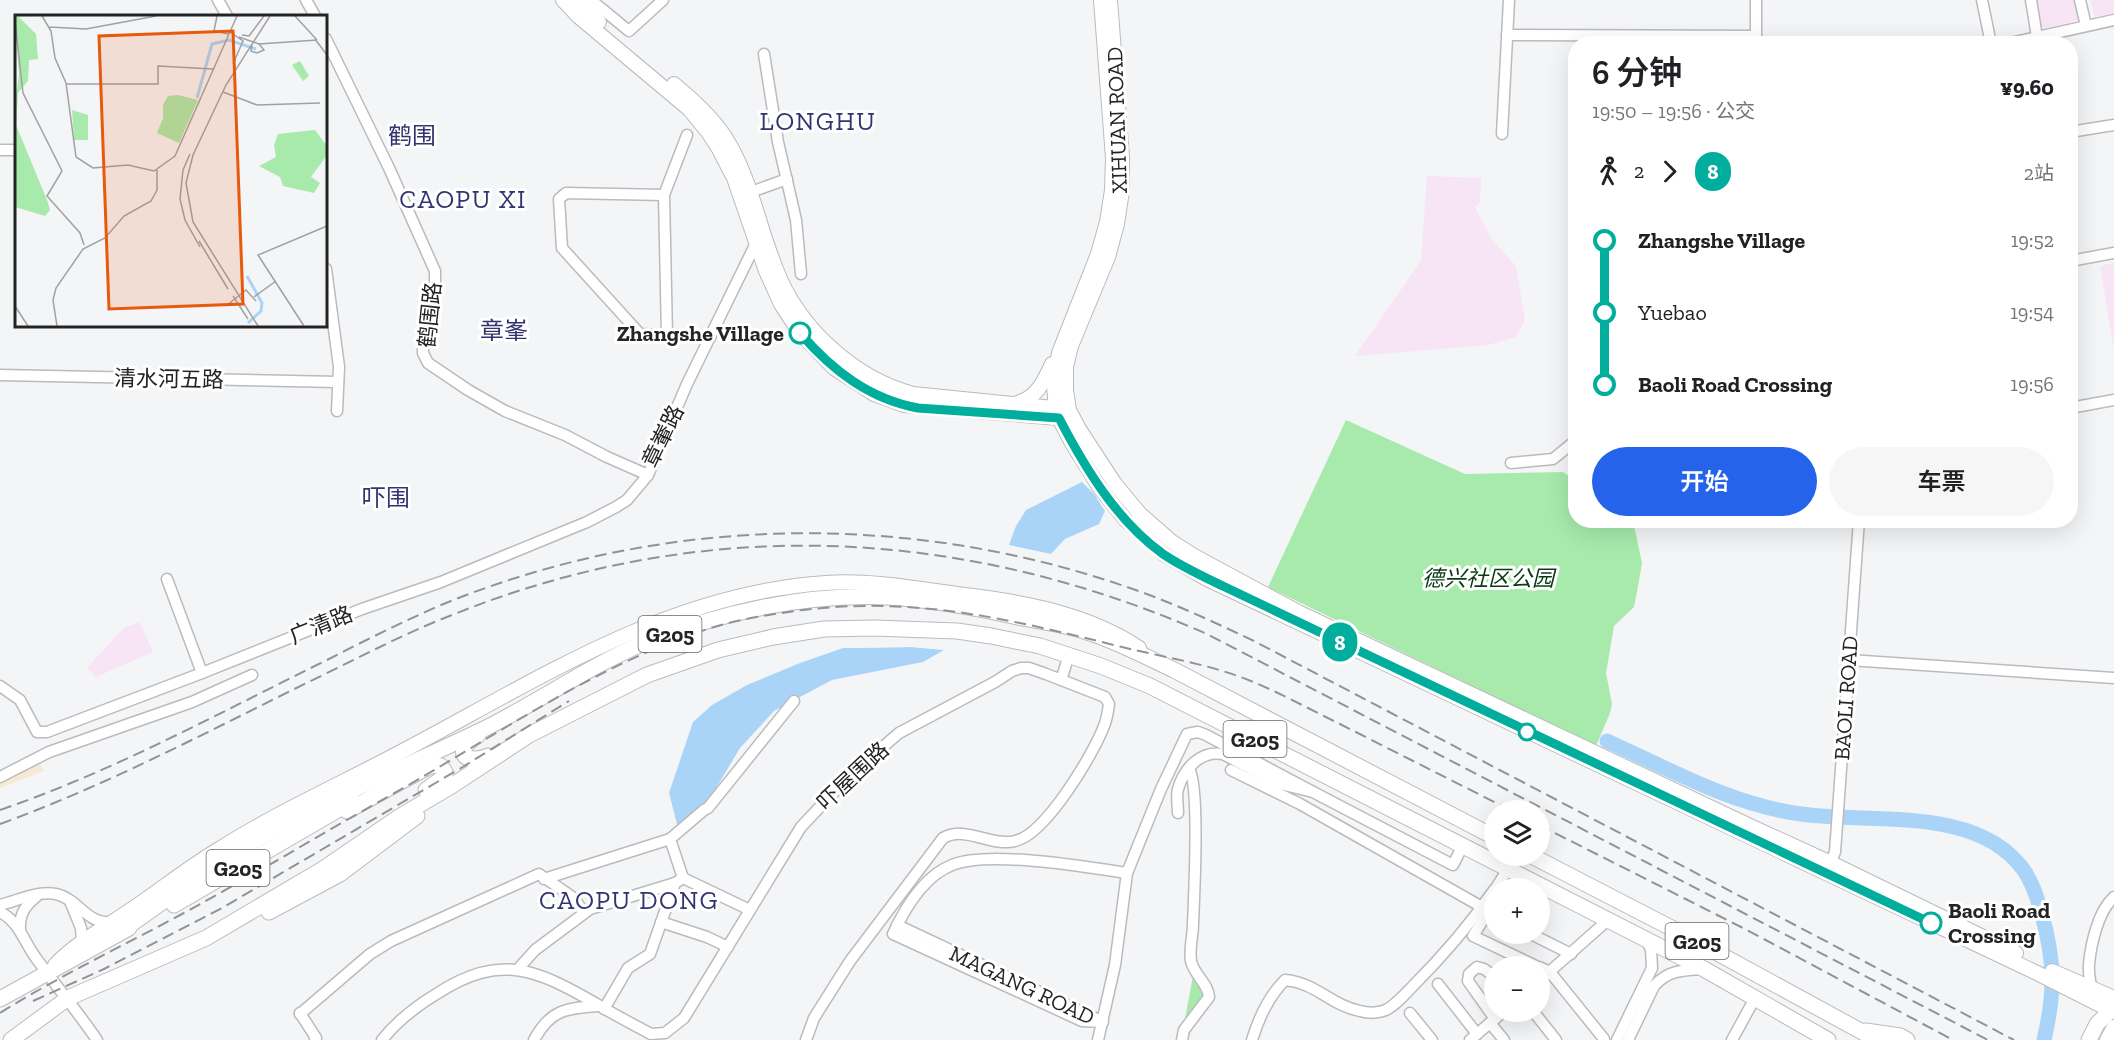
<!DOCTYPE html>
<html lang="zh">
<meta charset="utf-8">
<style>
body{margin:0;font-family:"Zilla Slab","Noto Sans SC",serif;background:#f6f6f6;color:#202124;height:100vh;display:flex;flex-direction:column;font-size:22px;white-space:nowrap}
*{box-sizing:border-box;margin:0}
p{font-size:20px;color:#757577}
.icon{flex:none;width:33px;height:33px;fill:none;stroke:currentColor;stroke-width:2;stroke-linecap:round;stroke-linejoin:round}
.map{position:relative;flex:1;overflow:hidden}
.sheet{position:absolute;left:1568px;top:36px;width:510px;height:492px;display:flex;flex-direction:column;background:#fff;border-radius:24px;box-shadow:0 6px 24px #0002}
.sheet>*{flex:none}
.badge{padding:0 12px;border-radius:20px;font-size:21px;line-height:39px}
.tools{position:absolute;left:1484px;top:800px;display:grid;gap:12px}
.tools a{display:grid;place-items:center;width:66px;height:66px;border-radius:50%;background:#fff;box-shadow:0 6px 24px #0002;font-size:30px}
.map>.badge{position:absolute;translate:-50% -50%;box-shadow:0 0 0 3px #fff}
.legs{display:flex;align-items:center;gap:9px;height:66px;padding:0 24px;font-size:20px}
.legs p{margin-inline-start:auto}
.head{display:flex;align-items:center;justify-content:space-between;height:102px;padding:0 24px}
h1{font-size:33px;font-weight:600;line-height:45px}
.button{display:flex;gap:12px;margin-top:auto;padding:12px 24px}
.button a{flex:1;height:69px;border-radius:36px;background:#2563eb;color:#fff;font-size:24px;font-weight:600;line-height:69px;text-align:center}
.button a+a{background:#f6f6f6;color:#202124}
ul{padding:0 24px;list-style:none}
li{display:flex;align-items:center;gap:21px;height:72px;font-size:22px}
li i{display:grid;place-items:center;width:9px;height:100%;margin:0 8px;background:currentColor}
li i::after{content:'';width:15px;height:15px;margin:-8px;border:4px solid;border-radius:50%;background:#fff}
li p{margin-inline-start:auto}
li:first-child i{background:linear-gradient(#0000 50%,currentColor 0)}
li:last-child i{background:linear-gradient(currentColor 50%,#0000 0)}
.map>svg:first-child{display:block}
.commercial{fill:#f6e9d5}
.education{fill:#f7e4f5}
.green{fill:#a7eaac}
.water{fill:#aad4f7}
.pier{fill:#f4f5f7}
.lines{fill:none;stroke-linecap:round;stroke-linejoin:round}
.river{stroke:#aad4f7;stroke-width:15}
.minor-casing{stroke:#bbbbbd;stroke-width:13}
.major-casing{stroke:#bbbbbd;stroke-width:16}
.highway-casing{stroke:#bbbbbd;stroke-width:17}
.minor{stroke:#fff;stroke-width:10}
.major{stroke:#fff;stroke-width:14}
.highway{stroke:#fff;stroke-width:15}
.rail{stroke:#929294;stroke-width:2;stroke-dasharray:12 6;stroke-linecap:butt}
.line-1-casing{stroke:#fff;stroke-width:14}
.line-1{stroke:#01ad9c;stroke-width:9}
.stop-1-dot{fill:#fff;stroke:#01ad9c;stroke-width:3}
.labels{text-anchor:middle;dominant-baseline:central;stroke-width:6;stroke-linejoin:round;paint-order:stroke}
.shield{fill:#fff;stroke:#666;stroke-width:1.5}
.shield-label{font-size:21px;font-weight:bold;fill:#242425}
.street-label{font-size:22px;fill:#242425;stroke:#fff}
.stop-label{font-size:22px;font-weight:bold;fill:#242425;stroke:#fff;text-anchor:end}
.park-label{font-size:22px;font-style:italic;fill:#083a13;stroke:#fff}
.neighbourhood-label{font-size:24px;fill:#33346f;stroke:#fff}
.quarter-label{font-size:26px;letter-spacing:1.5px;fill:#33346f;stroke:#fff}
.inset-river{fill:none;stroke:#aad4f7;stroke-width:3}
.inset-road{fill:none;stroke:#a1a1a3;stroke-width:1.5}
.view{fill:#e8590c;fill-opacity:0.15;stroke:#e8590c;stroke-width:3}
.inset-edge{fill:none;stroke:#242425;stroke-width:3}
</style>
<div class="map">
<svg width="2114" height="1040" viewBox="0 0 2114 1040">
<rect width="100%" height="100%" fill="#f4f5f7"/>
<polygon class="commercial" points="39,762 44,771 0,788 0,781"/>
<g class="education">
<polygon points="2034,0 2076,0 2080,20 2043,28 2039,25"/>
<polygon points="2091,0 2114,0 2114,13 2094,17"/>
<polygon points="1427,176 1481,178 1480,202 1475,207 1492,240 1516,266 1525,320 1516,337 1488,345 1355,356 1421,261"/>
<polygon points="2114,263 2114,350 2100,266"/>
<polygon points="140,622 153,652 96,677 87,668 124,628"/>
</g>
<g class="green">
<polygon points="1346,420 1465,474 1563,472 1575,480 1575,520 1633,521 1642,563 1637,592 1634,607 1614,626 1606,673 1612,704 1610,713 1596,746 1268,587"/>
<polygon points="1193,976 1209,989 1184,1024"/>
</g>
<g class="water">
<polygon points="1082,482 1094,494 1105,511 1099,524 1065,539 1051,554 1009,545 1016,526 1026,510"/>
<polygon points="912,647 944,650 923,662 832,680 774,711 740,748 709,800 678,828 669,793 693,722 712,705 747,685 800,663 843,648"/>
</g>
<polygon class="pier" points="912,644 945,647 947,650 912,647 843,648 849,645"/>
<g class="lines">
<path class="river" d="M1607,741C1669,769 1732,805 1801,814C1870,824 1976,805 2023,869C2033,883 2038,899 2042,915C2055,962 2055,993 2044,1040"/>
<g class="minor-casing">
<g id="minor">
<polyline points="218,0 227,16"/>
<polyline points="306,0 315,16"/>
<polyline points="591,0 629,31 663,0"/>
<polyline points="1982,0 1991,44"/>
<polyline points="2031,0 2037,37"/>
<polyline points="2080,0 2086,26"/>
<polyline points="1507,35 1756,36"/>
<polyline points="326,39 389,168 435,271 435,287 423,343 423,353 428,363 468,390 505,411 565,435 607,457 648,475"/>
<polyline points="1756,44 1756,0"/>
<polyline points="2006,44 2114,20"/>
<polyline points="764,54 778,142 796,220 801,274"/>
<polyline points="2070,132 2114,125"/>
<polyline points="1502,134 1509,0"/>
<polyline points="0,150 16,150"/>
<polyline points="751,192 787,179"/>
<polyline points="664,195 566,193 559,199 562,248 640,334 710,338"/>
<polyline points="2070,261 2114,253"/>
<polyline points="326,269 339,367 337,411"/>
<polyline points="667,336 664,195 687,135"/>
<polyline points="0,375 338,382"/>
<polyline points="2070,408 2114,400"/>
<polyline points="1511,463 1553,459 1575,441"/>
<polyline points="167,579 202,673"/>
<polyline points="1849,660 2114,678"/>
<polyline points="1061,680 1069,655"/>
<polyline points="0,686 20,700 37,732 47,732 202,673 362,609 441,582 587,522 616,507 627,500 648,475 687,384 756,243"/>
<polyline points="1231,770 1300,804 1482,907"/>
<polyline points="0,777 49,752 192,702 252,675"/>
<path d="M1178,813C1178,805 1176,796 1178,789C1184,768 1201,750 1223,754L1280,784L1313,792L1453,865L1463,845"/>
<polyline points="1828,869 1835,852 1859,520"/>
<polyline points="683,878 750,910"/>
<polyline points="544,879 670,839"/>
<polyline points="1496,888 1508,869"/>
<polyline points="70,901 81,928 82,942"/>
<path d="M0,905C17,901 39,890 56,894C77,898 88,925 110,922"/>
<path d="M0,912C19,921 24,942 36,958C56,986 78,1012 97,1040"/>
<polyline points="1494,915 1488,912 1473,936 1536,966"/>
<polyline points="661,922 707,937 728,947"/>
<polyline points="897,925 1097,1019"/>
<path d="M20,930C19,916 24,906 36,897"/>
<polyline points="1529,933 1571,954"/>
<polyline points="1539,967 1550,972 1604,1039"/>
<polyline points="518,969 535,950 590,909 675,883 683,878 670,839 704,810 708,808 794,701"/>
<polyline points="1494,976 1484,969 1477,967 1469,974 1468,981 1495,1019"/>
<polyline points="1539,981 1608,920"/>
<polyline points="1438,984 1477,1034"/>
<path d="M2092,993C2091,984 2088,974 2089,964C2091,944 2098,911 2114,897"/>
<polyline points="604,1009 628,968 650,954 675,883"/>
<polyline points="1533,1011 1556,1040"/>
<polyline points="300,1013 316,1038 315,1040"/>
<polyline points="1410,1013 1432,1040"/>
<polyline points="300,1014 370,954 391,941 539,874 574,898 584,913"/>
<path d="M1103,1022L1082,1021L893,934C905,908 924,876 952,865C988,850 1086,867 1127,873"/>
<polyline points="1490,1023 1504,1040"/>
<path d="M382,1040C397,1021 418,1005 438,993C500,953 536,969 595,1003C613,1014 632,1024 651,1034L665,1033L684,1018L801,827L849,776L899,733L995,682L1012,671L1021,668H1029L1046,674L1105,697L1109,704C1108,711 1107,719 1104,726C1093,755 1045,835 1015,841C990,847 966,825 943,838L850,961L814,1018L806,1040"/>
<path d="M534,1040C550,1010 566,1008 598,1006"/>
<polyline points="1098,1040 1115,965 1127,873 1161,789 1187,734 1198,732 1206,735 1313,792"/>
<path d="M1182,1040L1184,1030L1209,997C1208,983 1194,975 1191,961C1189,950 1193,935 1193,924C1194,898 1200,785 1189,769"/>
<path d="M1252,1040C1259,1017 1268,997 1285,980C1317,983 1330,1005 1360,1011C1367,1013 1376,1013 1383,1011C1393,1008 1404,995 1411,988C1442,957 1469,926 1494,890"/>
<polyline points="1470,1040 1504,1011"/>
<polyline points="1617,1040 1652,968 1651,950 1646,939"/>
<path d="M1628,1040L1654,986C1668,970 1683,970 1702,969"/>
<polyline points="1732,1040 1755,998"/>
</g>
</g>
<g class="major-casing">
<g id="major">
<polyline points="563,0 578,16 689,109 708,132 719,149 734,178 766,271 781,304 800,333 834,368 874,394 904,405 1059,418 1066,413"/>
<polyline points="577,0 599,22"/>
<polyline points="1101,0 1113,158 1112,190 1107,222 1098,254 1059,353 1054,386 1056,408 1059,418 1072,443 1100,488 1125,519 1164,554 1207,579 2037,973 2114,1012"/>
<polyline points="1110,0 1122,157 1122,191 1117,224 1108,257 1071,346 1066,367 1066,390 1069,410 1079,429 1115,484 1140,514 1172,542 1194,556 1298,612 1750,826 1831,863 2016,953"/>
<path d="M674,84C693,100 711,116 725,137C751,178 758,225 776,269C798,327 853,378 913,394L1064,409"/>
<path d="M1017,403C1037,398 1044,381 1052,364"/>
<path d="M55,965C77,942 106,927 132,909C162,889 190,866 221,848C270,817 323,792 374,766C520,692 657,594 826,583C869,580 914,588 957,594C1019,601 1087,613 1139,648"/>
<polyline points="2052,971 2114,998"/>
<polyline points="2107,1040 2114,1027"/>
</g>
</g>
<g class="highway-casing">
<g id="highway">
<path d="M478,735C474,738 469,741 466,745C456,762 479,760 488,756"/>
<polyline points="347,811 426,768 433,765 441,766 445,772 445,776 426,790"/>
<polyline points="1530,855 1679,932 1877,1040"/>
<polyline points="174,905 353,801"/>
<polyline points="269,912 340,874 417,816"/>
<path d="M121,931C162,903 202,872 244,847C320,802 403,768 482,730C537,703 587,667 644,643C716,613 808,593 886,597C931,599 978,608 1022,618C1043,622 1064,624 1084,631C1115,640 1144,656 1174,670L1494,837"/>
<polyline points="0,999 129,928"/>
<polyline points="1866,1031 1900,1036 1907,1040"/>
<polyline points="11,1040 68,998 206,938 323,869 399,817 453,785 529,735 647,675 718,650 773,637 824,629 874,628 957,631 991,636 1040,646 1101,666 1150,686 1704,969 1828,1040"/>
<polyline points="2089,1040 2097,1024 2111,1010"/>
</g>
</g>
<use href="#minor" class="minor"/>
<use href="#major" class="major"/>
<use href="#highway" class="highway"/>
<g class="rail">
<path d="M0,810C114,771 219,713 327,660C364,641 402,622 441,605C665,513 916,510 1144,593C1182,607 1218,624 1254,641L2014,1040"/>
<path d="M0,824C113,783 218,726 325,674C366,654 406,633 447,617C699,514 959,525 1207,634L1988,1040"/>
<polyline points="1539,825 1745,929 1953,1040"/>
<polyline points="33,1001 104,969 222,908 461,768 569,701"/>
<path d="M0,1013C59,976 121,947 182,914C252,876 321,834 391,795C496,736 598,663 714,627C740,619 768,615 795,611C913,595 1009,619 1122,647C1167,658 1215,665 1258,684C1286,696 1313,711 1340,724C1397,753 1453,781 1510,810"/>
</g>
</g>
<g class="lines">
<g class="line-1-casing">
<path id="line-1" d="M800,333C832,370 869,399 918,408L1059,418C1085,468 1117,521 1163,554C1182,567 1204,577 1225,587L1931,923"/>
</g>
<use href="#line-1" class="line-1"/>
</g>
<g class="stop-1-dot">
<circle cx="800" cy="333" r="10"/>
<circle cx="1527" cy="732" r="8"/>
<circle cx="1931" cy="923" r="10"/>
</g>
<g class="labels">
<g class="shield">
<rect x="638.5" y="616" width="63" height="36" rx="4.5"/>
<rect x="1223.5" y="721" width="63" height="36" rx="4.5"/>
<rect x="206.5" y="850" width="63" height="36" rx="4.5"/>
<rect x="1665.5" y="923" width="63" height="36" rx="4.5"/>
</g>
<g class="shield-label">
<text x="670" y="634">G205</text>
<text x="1255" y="739">G205</text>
<text x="238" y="868">G205</text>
<text x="1697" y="941">G205</text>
</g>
<g class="street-label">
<text transform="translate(1117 120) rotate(-92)">XIHUAN ROAD</text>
<text transform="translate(430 315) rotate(-84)">鹤围路</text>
<text transform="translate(169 379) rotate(1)">清水河五路</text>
<text transform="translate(663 436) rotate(-64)">章輋路</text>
<text transform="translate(321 625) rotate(-22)">广清路</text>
<text transform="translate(1846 698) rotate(-86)">BAOLI ROAD</text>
<text transform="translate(853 776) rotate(-43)">吓屋围路</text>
<text transform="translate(1022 985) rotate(25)">MAGANG ROAD</text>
</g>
<g class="stop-label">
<text x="784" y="333">Zhangshe Village</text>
<text x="1948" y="910" text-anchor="start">Baoli Road<tspan x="1948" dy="25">Crossing</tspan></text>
</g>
<g class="park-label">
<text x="1488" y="578">德兴社区公园</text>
</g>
<g class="neighbourhood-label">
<text x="412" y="135">鹤围</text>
<text x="504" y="330">章峯</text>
<text x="386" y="497">吓围</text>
</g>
<g class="quarter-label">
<text x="818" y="121">LONGHU</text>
<text x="463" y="199">CAOPU XI</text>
<text x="629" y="900">CAOPU DONG</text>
</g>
</g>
<g transform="translate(15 15)">
<rect width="312" height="312" fill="#f4f5f7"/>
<path d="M3,1L21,19L23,44L14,45L13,66L3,78L1,110L32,185L35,195L30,201L0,192V86L4,60L0,3ZM285,46L294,61L288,66L277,50ZM163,80L183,85L164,128L142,118L148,103V90L153,81ZM57,95L73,100V125H59ZM300,115L312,131V140L296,162L305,168L299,178L268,171L265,162L244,151L261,142L259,130L263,119Z" fill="#a7eaac"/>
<path class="inset-river" d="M182,83L197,29L214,25L241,34M232,261L247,288L246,296L233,308"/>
<path class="inset-road" d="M27,1L36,16L40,43L51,68L61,142L78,153L113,150L139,156L160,141L222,1M202,1L199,16L213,19M280,1L302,25M0,6L8,78L47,156L32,181L65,218L69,230M34,12L71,14L141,1M215,17L228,26L218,49M227,20L234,21L249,1M224,22L244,29L302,25M300,24L312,40M0,25V83M237,30L236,36L242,38L249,35L244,29M52,69H143V51L198,54M208,77L242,90L305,88M175,139L168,155L165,184L170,205L185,232M184,226L213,274M218,281L233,304M239,282L261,266M0,291L13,311M211,291L231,275L241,286M42,311L38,285L41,273L68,234L90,223L109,201L136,186L142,175V155M243,311L178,207L171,168L178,140L211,70L255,1M289,311L243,240L312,211"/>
<path class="view" d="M218,16L228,289L94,294L84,21Z"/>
<rect width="312" height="312" class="inset-edge"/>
</g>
</svg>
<div class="tools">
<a><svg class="icon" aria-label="layers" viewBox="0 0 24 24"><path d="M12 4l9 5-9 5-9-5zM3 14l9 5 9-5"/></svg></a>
<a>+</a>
<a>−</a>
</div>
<b class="badge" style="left:1340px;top:642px;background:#01ad9c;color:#fff">8</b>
<section class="sheet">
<div class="head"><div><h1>6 分钟</h1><p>19:50 – 19:56 · 公交</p></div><b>¥9.60</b></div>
<div class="legs"><svg class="icon" aria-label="walk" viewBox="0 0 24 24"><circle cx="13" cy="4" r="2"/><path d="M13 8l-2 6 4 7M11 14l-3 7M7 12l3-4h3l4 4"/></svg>2<svg class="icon" aria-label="forward" viewBox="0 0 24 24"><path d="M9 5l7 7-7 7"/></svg><b class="badge" style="background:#01ad9c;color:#fff">8</b><p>2站</p></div>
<ul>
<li><i style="color:#01ad9c"></i><b>Zhangshe Village</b><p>19:52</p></li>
<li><i style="color:#01ad9c"></i><span>Yuebao</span><p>19:54</p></li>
<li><i style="color:#01ad9c"></i><b>Baoli Road Crossing</b><p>19:56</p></li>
</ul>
<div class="button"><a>开始</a><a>车票</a></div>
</section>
</div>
